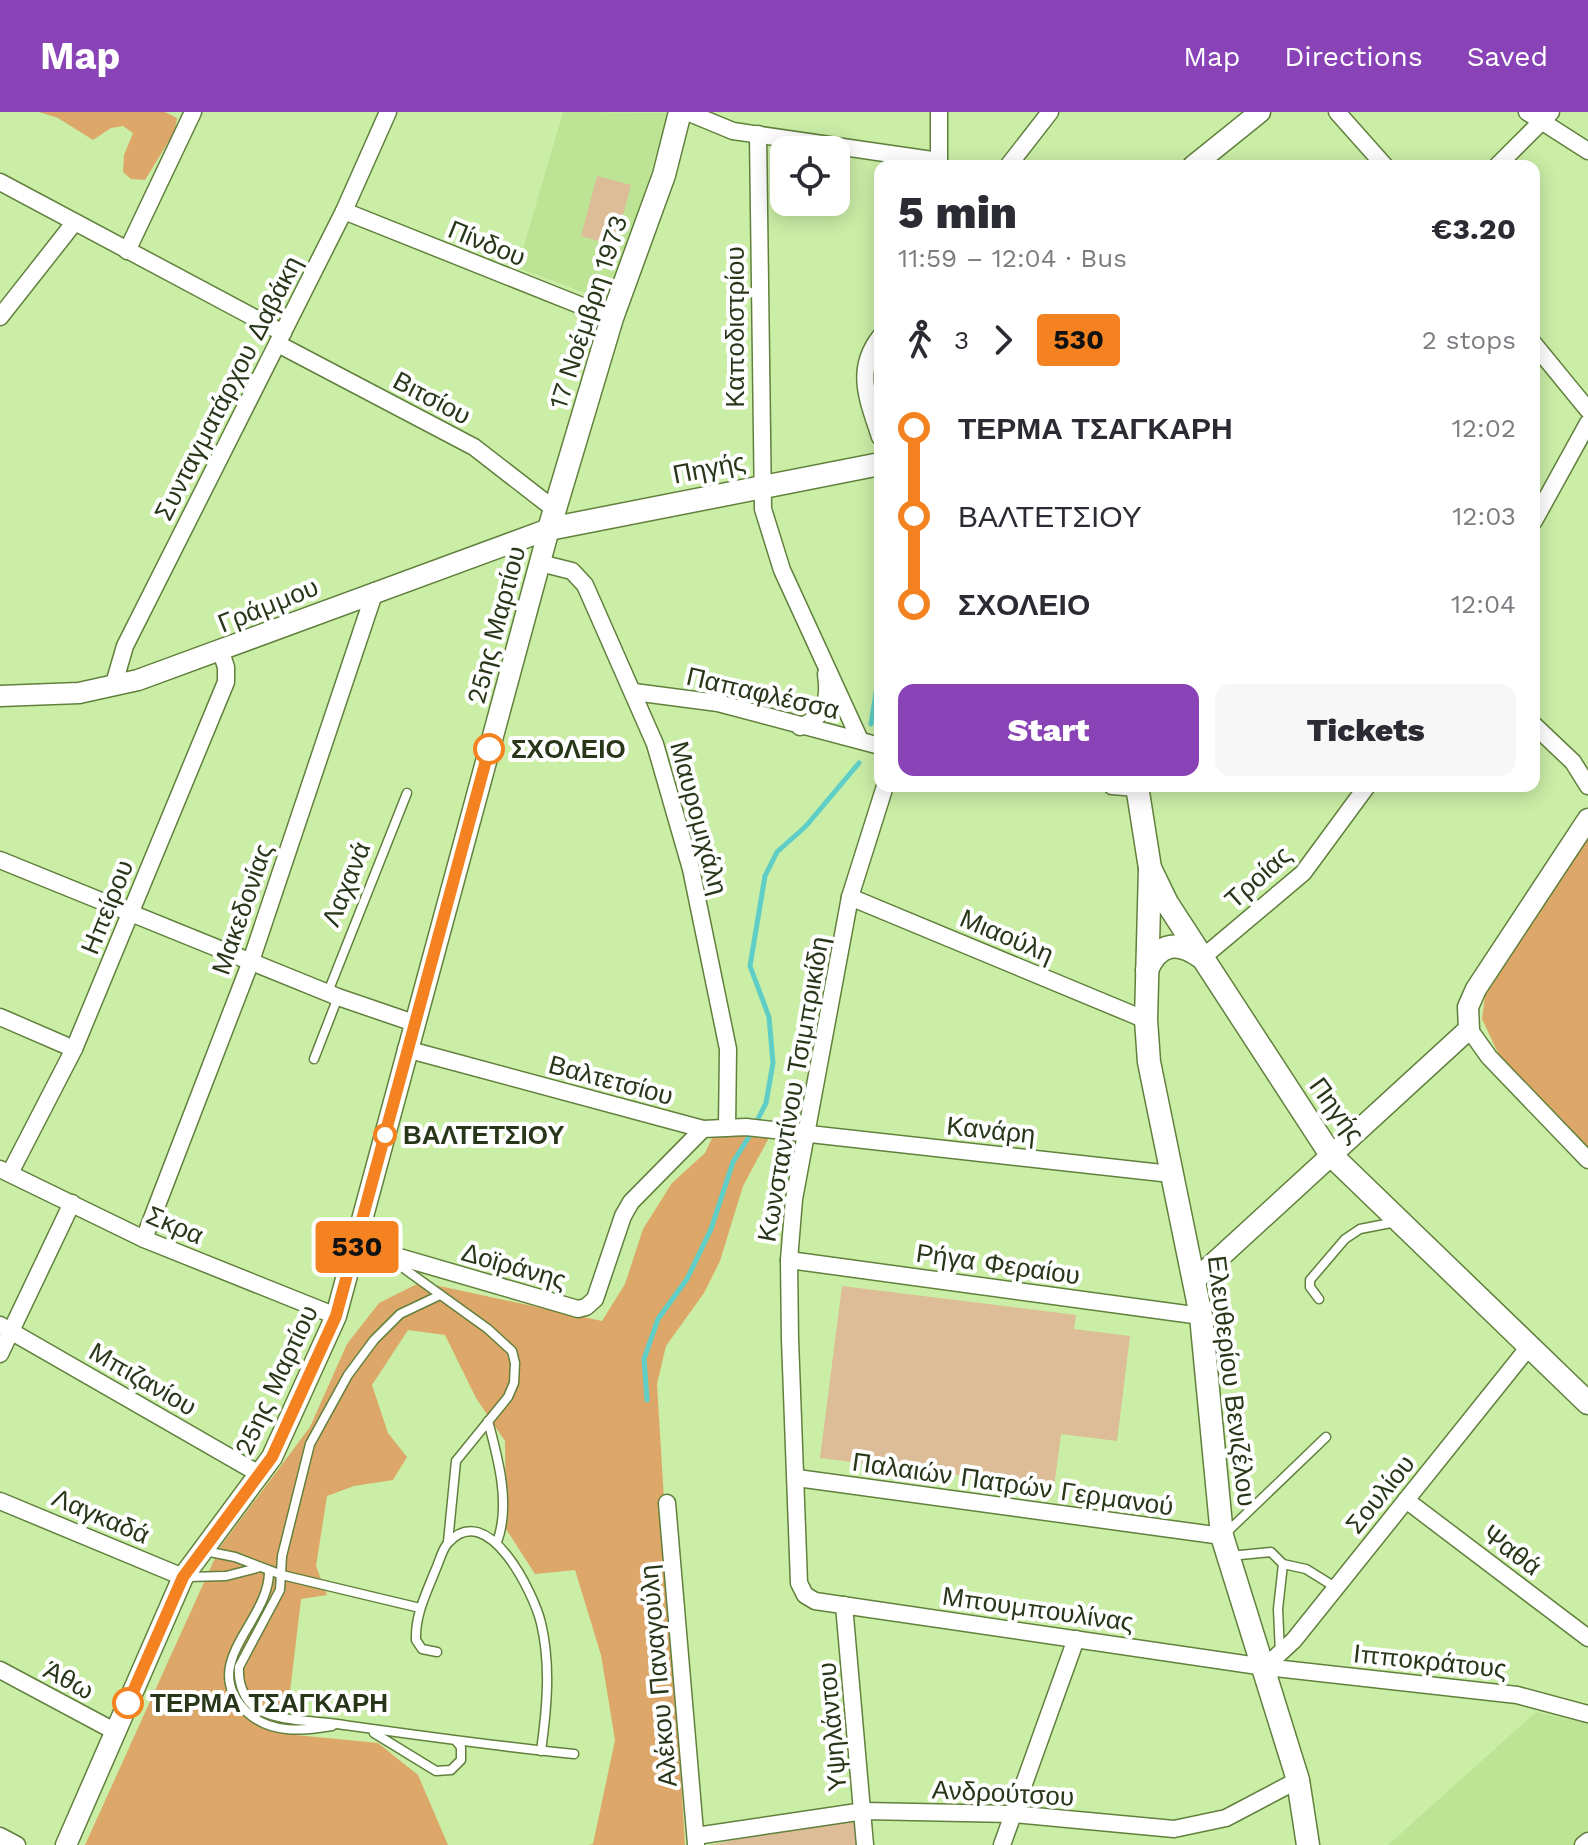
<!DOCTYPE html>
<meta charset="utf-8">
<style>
body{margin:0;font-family:"Work Sans",sans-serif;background:#f7f7f7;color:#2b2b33;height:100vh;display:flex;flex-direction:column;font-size:30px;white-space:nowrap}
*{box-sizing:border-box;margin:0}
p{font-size:26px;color:#7c7c81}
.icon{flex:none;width:44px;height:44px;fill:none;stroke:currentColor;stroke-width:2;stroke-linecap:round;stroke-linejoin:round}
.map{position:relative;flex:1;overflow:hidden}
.drawer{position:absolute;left:874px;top:48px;width:666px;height:632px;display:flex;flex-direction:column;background:#fff;border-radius:16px;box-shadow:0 4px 20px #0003}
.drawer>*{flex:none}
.badge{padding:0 16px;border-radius:6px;font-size:28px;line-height:52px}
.tools{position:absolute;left:770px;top:24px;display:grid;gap:16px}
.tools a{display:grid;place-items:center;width:80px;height:80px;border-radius:16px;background:#fff;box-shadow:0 4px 20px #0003;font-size:40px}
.map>.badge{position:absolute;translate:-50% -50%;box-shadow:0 0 0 4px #fff}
.legs{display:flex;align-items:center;gap:12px;height:88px;padding:0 24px;font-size:26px}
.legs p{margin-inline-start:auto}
.headline{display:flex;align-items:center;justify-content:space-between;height:136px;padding:0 24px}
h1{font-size:44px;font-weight:800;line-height:60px}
.primary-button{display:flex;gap:16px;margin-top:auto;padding:16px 24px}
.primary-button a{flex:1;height:92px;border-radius:16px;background:#8943b6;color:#fff;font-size:32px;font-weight:800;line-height:92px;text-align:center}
.primary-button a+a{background:#f7f7f7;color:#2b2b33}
ul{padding:0 24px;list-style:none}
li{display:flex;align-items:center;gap:28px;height:88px;font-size:30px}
li i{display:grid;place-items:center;width:12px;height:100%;margin:0 10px;background:currentColor}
li i::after{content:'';width:20px;height:20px;margin:-10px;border:6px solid;border-radius:50%;background:#fff}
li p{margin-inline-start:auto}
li:first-child i{background:linear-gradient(#0000 50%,currentColor 0)}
li:last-child i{background:linear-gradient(currentColor 50%,#0000 0)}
header{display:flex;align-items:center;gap:48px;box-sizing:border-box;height:112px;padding:0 40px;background:#8943b6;color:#fff}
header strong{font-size:38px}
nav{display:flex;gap:44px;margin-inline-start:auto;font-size:28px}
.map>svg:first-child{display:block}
.built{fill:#bde495}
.green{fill:#ddbc98}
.forest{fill:#dca768}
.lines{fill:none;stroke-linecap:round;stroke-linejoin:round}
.stream{stroke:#5fcec7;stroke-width:5}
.service-casing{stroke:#61803d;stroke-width:11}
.minor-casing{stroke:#61803d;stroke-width:19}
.tertiary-casing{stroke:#61803d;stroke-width:23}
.secondary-casing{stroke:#61803d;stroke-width:25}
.service{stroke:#fff;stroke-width:8}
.minor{stroke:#fff;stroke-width:16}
.tertiary{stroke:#fff;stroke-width:20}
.secondary{stroke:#fff;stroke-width:22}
.line-1-casing{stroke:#fff;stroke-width:18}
.line-1{stroke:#f58220;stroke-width:12}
.stop-1-dot{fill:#fff;stroke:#f58220;stroke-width:4}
.labels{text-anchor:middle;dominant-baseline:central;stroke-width:8;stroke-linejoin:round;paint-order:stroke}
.street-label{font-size:26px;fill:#283619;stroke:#fff}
.stop-label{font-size:26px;font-weight:bold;fill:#283619;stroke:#fff;text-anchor:start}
</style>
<header>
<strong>Map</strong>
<nav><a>Map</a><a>Directions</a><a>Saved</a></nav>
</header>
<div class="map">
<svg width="1588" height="1733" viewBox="0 0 1588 1733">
<rect width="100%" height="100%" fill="#caeea6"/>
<g class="built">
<polygon points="563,0 668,1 612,191 513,154 518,154"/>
<polygon points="1536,1600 1588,1612 1588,1721 1572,1733 1388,1733"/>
</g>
<g class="green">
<polygon points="597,64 631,73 615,134 581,124"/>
<polygon points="842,1174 1076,1203 1074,1217 1130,1224 1117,1329 1061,1322 1054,1375 820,1346"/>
<polygon points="850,1704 856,1710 856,1733 710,1733"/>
</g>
<g class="forest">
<polygon points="39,0 165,0 177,6 175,19 145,68 131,67 123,60 124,43 133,21 123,14 111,16 93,28 58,6"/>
<polygon points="1588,723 1588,1036 1500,945 1482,907 1486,877"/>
<polygon points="714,1022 771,1022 743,1074 720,1149 704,1181 666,1234 657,1272 685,1733 588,1733 593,1732 615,1628 601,1543 575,1458 535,1462 506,1417 505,1329 476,1286 445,1223 408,1218 372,1273 388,1321 407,1345 393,1368 354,1374 327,1384 316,1454 327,1483 301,1487 285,1622 378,1631 418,1663 448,1733 85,1733 220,1435 310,1315 347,1232 379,1191 421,1170 602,1209 625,1172 643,1117 672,1071 705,1041"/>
</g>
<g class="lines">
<g class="stream">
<polyline points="871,612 880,556"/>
<polyline points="756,1011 766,991 773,951 769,905 750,854 765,764 777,740 806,714 859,651"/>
<polyline points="647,1288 644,1247 658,1207 687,1167 711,1117 733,1050 752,1020"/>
</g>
<g class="service-casing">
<g id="service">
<polyline points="328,880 407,681"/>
<polyline points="314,947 338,885"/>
<polyline points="395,1150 488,1217 512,1239 515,1251 514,1271 508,1285 456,1349 448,1430"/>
<path d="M438,1184L400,1202L374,1228L348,1263L310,1332L282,1444L280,1478L239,1555C238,1571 244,1590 259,1598C281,1610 312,1608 337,1612C416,1623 494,1634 574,1642"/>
<polyline points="1319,1187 1310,1175 1310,1168 1345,1127 1360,1117 1396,1110"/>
<path d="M488,1309C498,1346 511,1393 497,1430"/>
<polyline points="1226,1421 1326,1325"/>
<polyline points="205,1439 235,1445 282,1463 420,1496"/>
<polyline points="1230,1444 1271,1440 1283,1452 1278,1497 1280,1541"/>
<polyline points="1283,1452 1306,1457 1335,1475"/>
<path d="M269,1459C270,1510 195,1552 248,1601C271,1622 303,1619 332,1614"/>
<polyline points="187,1465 226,1464 257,1456"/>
<path d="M437,1540L422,1537L416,1528C415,1503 426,1482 435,1459C439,1451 442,1437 448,1431C488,1386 534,1482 541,1511C551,1553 547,1596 541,1639"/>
<polyline points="374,1621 436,1659 451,1658 461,1648 461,1635 456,1629"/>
</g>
</g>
<g class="minor-casing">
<g id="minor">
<polyline points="687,0 733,19 939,49"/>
<polyline points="1337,0 1385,54"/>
<polyline points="1527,0 1588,39"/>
<polyline points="758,22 763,397 782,458 860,628"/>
<polyline points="939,54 939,0"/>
<polyline points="1008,54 1050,0"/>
<polyline points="1497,54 1551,0"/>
<polyline points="0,70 283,221"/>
<polyline points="344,99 612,206"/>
<polyline points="127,139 193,0"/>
<polyline points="0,205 74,111"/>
<path d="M880,225C854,258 868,288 880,325"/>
<polyline points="278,232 474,335 554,397"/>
<polyline points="1534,232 1588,298"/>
<polyline points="1534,409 1588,311"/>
<polyline points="540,451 572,459 585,473 655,632 691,757 728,937 727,1016"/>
<polyline points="113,575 125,534 344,99 388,0"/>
<polyline points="634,580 718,591 880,634"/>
<polyline points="1534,613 1573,650 1588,674"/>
<path d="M800,615C825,605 830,588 826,562"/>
<polyline points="885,674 850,785 794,1087 789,1148 790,1227 799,1471 805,1483 815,1489 1265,1555 1517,1583 1588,1602"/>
<polyline points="1112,674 1137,676"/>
<polyline points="0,748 338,885 414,911"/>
<polyline points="850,785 1146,908"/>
<polyline points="1202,846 1303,761 1367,674"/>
<polyline points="0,905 74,937"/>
<polyline points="1469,917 1489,945 1588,1048"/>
<polyline points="406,937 703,1017 746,1015 1171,1062"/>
<polyline points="0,1057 144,1127 336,1204"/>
<polyline points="10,1061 74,937 226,570 226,555 221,540"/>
<polyline points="144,1127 251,849 375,479"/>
<polyline points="358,1133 578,1197 586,1195 595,1187 623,1104 631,1090 703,1017"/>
<polyline points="789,1148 1201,1204"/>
<polyline points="0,1213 261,1363"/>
<polyline points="0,1242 72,1091"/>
<polyline points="797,1366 1222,1424"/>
<polyline points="1406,1388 1588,1526"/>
<polyline points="0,1389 183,1465"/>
<polyline points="667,1391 696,1732"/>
<polyline points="844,1493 865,1733"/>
<polyline points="1265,1555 1294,1528 1528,1236"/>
<polyline points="0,1558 116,1620"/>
<polyline points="0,1724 17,1733"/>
<polyline points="696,1724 864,1699 1013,1702 1174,1717 1226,1706 1298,1668"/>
<polyline points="1002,1733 1076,1527"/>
<polyline points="1583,1733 1588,1729"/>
</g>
</g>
<g class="tertiary-casing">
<g id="tertiary">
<polyline points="1193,54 1260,0"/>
<polyline points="0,584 79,581 138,568 549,417"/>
<polyline points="1194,1169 1469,917 1468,895 1476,877 1588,707"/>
<polyline points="66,1733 183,1465 272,1345 336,1204 549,417"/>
</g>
</g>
<g class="secondary-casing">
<g id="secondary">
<polyline points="680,0 664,63 612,206 549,417 880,352"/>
<polyline points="1137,674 1150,756 1167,791 1331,1043 1588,1291"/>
<polyline points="1150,756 1146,908 1149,950 1201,1204 1222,1424 1298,1668 1308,1733"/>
<path d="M1147,858C1159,830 1178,829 1201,845"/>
</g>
</g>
<use href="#service" class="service"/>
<use href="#minor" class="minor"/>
<use href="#tertiary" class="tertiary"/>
<use href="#secondary" class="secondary"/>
</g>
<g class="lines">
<g class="line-1-casing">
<polyline id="line-1" points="128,1591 183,1465 272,1345 336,1204 489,637"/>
</g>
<use href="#line-1" class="line-1"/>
</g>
<g class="stop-1-dot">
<circle cx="489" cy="637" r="14"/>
<circle cx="385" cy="1023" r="10"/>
<circle cx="128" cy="1591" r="14"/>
</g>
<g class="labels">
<g class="street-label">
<text transform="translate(487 131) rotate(22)">Πίνδου</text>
<text transform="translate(588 200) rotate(-72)">17 Νοέμβρη 1973</text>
<text transform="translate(735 215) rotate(-90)">Καποδιστρίου</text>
<text transform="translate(228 276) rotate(-63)">Συνταγματάρχου Δαβάκη</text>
<text transform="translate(432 286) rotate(28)">Βιτσίου</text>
<text transform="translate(709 356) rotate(-11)">Πηγής</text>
<text transform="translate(268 493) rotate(-22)">Γράμμου</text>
<text transform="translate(496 513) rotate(-75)">25ης Μαρτίου</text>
<text transform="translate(763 581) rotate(13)">Παπαφλέσσα</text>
<text transform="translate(699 706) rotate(75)">Μαυρομιχάλη</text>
<text transform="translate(1258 765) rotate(-42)">Τροίας</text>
<text transform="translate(346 772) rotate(-68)">Λαχανά</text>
<text transform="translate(107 795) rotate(-68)">Ηπείρου</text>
<text transform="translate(242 797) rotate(-71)">Μακεδονίας</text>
<text transform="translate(1007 824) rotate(23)">Μιαούλη</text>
<text transform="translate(611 968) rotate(15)">Βαλτετσίου</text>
<text transform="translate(793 977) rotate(-80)">Κωνσταντίνου Τσιμπρικίδη</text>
<text transform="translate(1337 998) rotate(54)">Πηγής</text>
<text transform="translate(991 1018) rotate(6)">Κανάρη</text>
<text transform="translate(175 1113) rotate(23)">Σκρα</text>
<text transform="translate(998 1152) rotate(8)">Ρήγα Φεραίου</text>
<text transform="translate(514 1154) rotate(16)">Δοϊράνης</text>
<text transform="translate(143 1267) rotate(30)">Μπιζανίου</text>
<text transform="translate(276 1268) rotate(-65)">25ης Μαρτίου</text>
<text transform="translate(1232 1269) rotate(83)">Ελευθερίου Βενιζέλου</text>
<text transform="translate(1013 1372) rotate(8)">Παλαιών Πατρών Γερμανού</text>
<text transform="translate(1380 1382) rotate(-51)">Σουλίου</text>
<text transform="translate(101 1404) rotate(23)">Λαγκαδά</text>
<text transform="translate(1512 1438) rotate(37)">Ψαθά</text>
<text transform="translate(1038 1497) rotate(8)">Μπουμπουλίνας</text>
<text transform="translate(1430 1549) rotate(6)">Ιπποκράτους</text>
<text transform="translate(658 1564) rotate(-95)">Αλέκου Παναγούλη</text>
<text transform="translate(69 1568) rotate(28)">Άθω</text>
<text transform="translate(832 1615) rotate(-95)">Υψηλάντου</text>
<text transform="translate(1003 1681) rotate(3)">Ανδρούτσου</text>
</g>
<g class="stop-label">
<text x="511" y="637">ΣΧΟΛΕΙΟ</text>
<text x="403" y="1023">ΒΑΛΤΕΤΣΙΟΥ</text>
<text x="150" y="1591">ΤΕΡΜΑ ΤΣΑΓΚΑΡΗ</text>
</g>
</g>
</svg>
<div class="tools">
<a><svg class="icon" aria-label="locate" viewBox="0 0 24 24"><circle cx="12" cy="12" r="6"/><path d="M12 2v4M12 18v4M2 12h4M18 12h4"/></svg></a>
</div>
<b class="badge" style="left:357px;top:1135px;background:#f58220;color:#111">530</b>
<section class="drawer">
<div class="headline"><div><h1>5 min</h1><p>11:59 – 12:04 · Bus</p></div><b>€3.20</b></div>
<div class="legs"><svg class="icon" aria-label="walk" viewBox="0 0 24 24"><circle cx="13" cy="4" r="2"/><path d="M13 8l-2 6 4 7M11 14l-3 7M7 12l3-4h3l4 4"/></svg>3<svg class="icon" aria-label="forward" viewBox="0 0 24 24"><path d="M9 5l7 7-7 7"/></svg><b class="badge" style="background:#f58220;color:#111">530</b><p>2 stops</p></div>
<ul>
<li><i style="color:#f58220"></i><b>ΤΕΡΜΑ ΤΣΑΓΚΑΡΗ</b><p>12:02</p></li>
<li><i style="color:#f58220"></i><span>ΒΑΛΤΕΤΣΙΟΥ</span><p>12:03</p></li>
<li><i style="color:#f58220"></i><b>ΣΧΟΛΕΙΟ</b><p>12:04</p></li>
</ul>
<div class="primary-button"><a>Start</a><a>Tickets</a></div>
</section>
</div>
